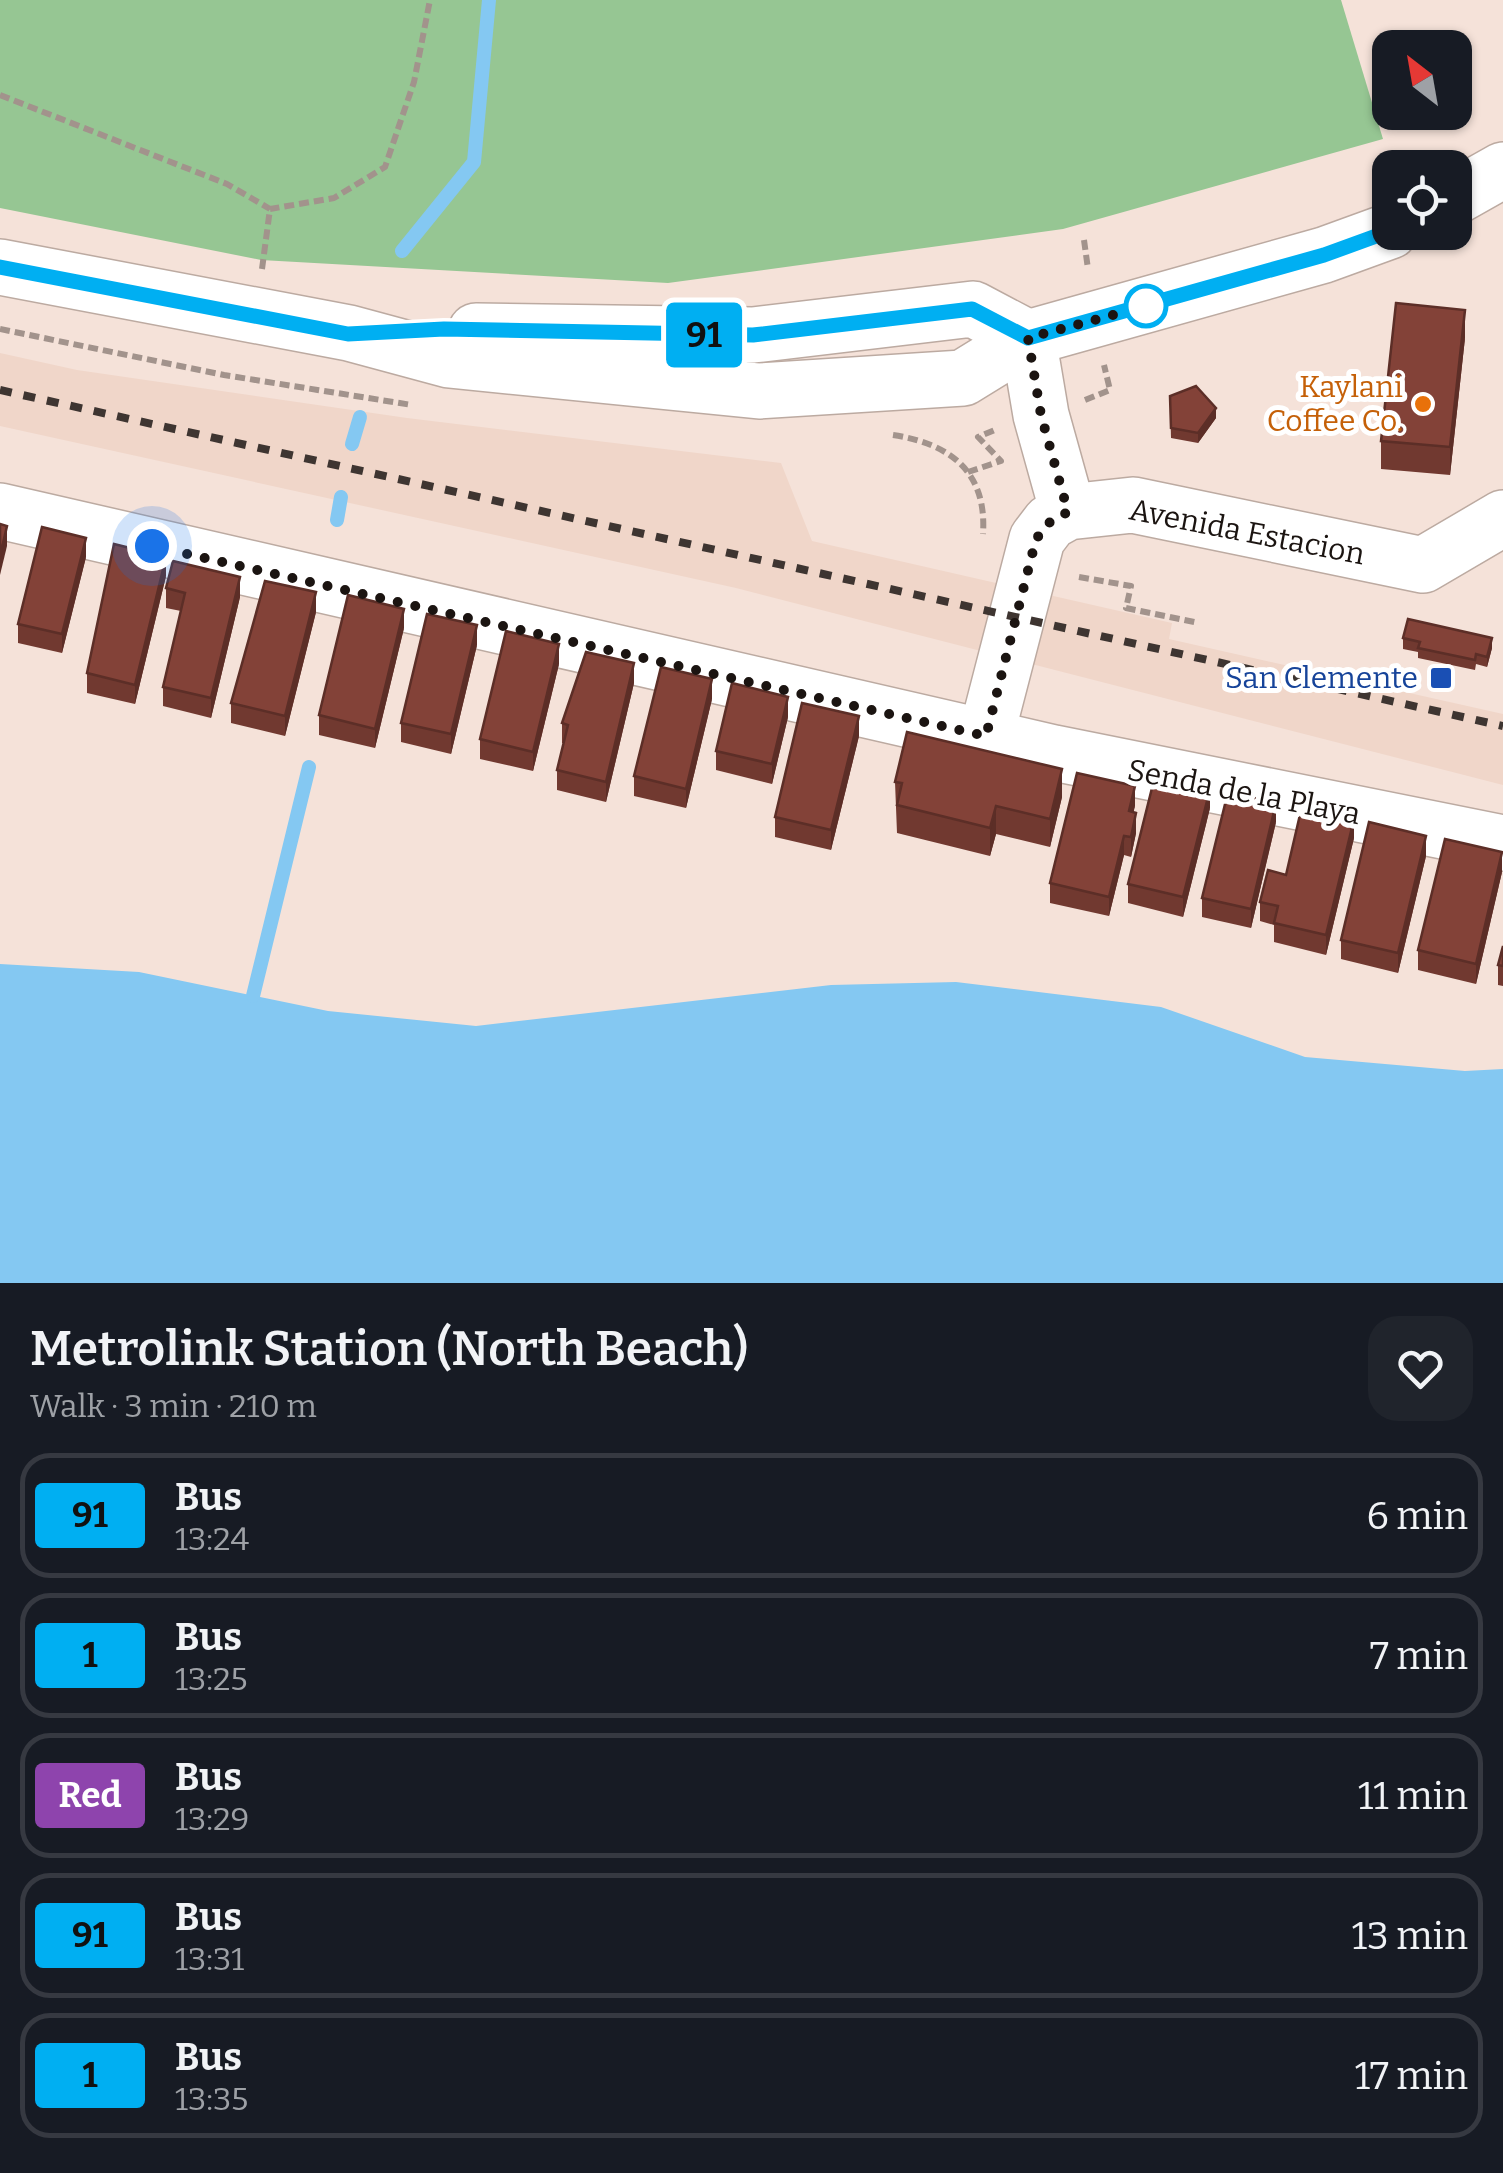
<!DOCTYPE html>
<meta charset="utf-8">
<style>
body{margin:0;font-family:Bitter,serif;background:#20242c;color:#f1f3f6;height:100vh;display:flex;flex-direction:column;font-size:38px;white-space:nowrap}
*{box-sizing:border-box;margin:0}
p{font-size:32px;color:#9ea1a6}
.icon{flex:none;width:55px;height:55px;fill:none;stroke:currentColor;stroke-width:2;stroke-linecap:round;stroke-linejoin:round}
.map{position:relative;height:1283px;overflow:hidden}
.details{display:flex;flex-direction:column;background:#171b24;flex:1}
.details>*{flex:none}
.badge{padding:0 20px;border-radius:8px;font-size:35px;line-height:65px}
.needle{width:65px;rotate:329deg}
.tools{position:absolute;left:1372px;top:30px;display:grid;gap:20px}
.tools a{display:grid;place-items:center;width:100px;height:100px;border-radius:20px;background:#171b24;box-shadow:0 2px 8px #0004;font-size:50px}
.you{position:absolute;width:50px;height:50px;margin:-25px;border:8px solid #fff;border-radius:50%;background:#1a73e8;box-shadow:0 0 0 15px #1a73e833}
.map>.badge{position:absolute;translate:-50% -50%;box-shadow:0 0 0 5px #fff}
.round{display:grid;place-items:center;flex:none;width:105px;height:105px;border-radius:30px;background:#20242c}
.overview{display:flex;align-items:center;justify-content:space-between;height:170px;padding:0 30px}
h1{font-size:48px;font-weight:600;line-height:75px}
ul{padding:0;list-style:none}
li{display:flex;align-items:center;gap:30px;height:125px;margin:0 20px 15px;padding:0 10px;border:5px solid #363941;border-radius:30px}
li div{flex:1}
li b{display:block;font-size:38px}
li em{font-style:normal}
li .badge{min-width:110px;font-weight:700;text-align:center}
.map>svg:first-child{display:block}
.built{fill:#f0d6c9}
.green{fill:#96c693}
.water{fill:#84c8f2}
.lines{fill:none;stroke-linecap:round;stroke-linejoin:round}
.stream{stroke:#84c8f2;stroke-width:14}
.minor-casing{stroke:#bcaaa1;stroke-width:58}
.major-casing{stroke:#bcaaa1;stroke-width:58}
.path{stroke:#a2938c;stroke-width:6;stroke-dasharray:10 5;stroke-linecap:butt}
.minor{stroke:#fff;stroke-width:55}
.major{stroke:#fff;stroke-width:55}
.rail{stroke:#3e3531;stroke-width:8;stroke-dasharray:12 12;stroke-linecap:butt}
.wall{fill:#713930}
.shaded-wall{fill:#5c2e27}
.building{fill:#834238;stroke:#5c2e27;stroke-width:2.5}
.line-casing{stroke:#fff;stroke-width:22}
.line{stroke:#00aff2;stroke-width:15}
.walk{stroke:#1b1411;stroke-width:10;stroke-dasharray:0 18}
.stop-dot{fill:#fff;stroke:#00aff2;stroke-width:5}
.food-dot{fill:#e8710a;stroke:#fff;stroke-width:4}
.transit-dot{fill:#1a4fb4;stroke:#fff;stroke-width:4}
.labels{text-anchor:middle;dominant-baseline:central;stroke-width:10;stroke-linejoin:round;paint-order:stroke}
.food-label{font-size:30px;fill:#c56008;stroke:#fff;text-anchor:end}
.street-label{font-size:30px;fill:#1b1411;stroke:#fff}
.transit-label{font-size:30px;fill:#164399;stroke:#fff;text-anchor:end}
</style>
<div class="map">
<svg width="1503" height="1283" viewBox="0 0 1503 1283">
<rect width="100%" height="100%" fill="#f5e2d9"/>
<polygon class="built" points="0,353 77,370 407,418 781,463 812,541 1172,623 1169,639 1503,714 1503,785 736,588 0,426"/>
<polygon class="green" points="0,0 1341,0 1383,139 1063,229 668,283 261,260 0,208"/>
<polygon class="water" points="0,964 139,972 328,1011 476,1026 831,985 956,982 1161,1007 1305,1057 1465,1071 1503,1069 1503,1283 0,1283"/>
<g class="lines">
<g class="stream">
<polyline points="402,251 474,162 489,0"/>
<polyline points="352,444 360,417"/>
<polyline points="337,520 341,497"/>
<polyline points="253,996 309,767"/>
</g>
<g class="minor-casing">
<g id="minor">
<polyline points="1028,338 1041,415 1068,512"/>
<polyline points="0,511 1054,753 1503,843"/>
<polyline points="986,736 1037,539 1050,522 1068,512 1133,505 1423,565 1503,518"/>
</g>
</g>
<g class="major-casing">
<g id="major">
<polyline points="1455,197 1503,170"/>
<polyline points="0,267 349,333 449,360 759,391 963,378 1028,338 1324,255 1390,231"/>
<polyline points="476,331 753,335 973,309 1028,338"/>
</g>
</g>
<g class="path">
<polyline points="0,95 227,184 270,209"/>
<polyline points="1084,240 1088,269"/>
<polyline points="262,269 270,209 334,198 385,167 414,82 430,0"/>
<polyline points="0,329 224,375 412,405"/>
<polyline points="1085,400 1110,390 1104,365"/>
<path d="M893,435C951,444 987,472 983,534"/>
<polyline points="968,472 1001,461 978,437 997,429"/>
<polyline points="1079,577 1131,586 1126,608 1199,623"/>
</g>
<use href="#minor" class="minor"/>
<use href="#major" class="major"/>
<polyline class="rail" points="0,390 1503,726"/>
</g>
<g class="wall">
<polygon points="1465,338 1450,475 1381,469 1381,441"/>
<polygon points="1170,396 1216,418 1198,443 1171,438"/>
<polygon points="86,557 62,653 18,643 18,624"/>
<polygon points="166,576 135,704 87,693 87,673"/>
<polygon points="166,588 240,597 211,718 163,706 163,687 181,611 166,608"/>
<polygon points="316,612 285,736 231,723 231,703"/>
<polygon points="404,628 375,748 319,735 319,715"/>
<polygon points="1403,638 1492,648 1487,667 1476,664 1475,670 1418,658 1418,652 1403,649"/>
<polygon points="477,645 451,754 401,742 401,723"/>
<polygon points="559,664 533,771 480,759 480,739"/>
<polygon points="634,683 606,802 557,790 557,770 564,743 562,743 562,723"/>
<polygon points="712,699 686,808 634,796 634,776"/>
<polygon points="788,717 772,784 716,770 716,751"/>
<polygon points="859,736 831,850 775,837 775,817"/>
<polygon points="895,782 1062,797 1050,847 996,834 990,856 897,833"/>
<polygon points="1135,806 1133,812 1136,833 1131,857 1124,855 1109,916 1050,903 1050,883"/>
<polygon points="1210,808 1183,917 1128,903 1128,884"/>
<polygon points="1276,822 1251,928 1202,917 1202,898"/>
<polygon points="1354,838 1326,955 1274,942 1274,925 1260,921 1260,902 1286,875"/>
<polygon points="1426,856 1398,973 1341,959 1341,940"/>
<polygon points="1502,872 1476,984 1418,970 1418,950"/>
<polygon points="1503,946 1503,986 1498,985 1498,965"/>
</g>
<g class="shaded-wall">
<polygon points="1465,310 1465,338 1450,475 1450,447"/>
<polygon points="1216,408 1216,418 1198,443 1198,433"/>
<polygon points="7,526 7,546 0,575 0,556"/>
<polygon points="86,538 86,557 62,653 62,634"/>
<polygon points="166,557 166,576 135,704 135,685"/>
<polygon points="240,577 240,597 211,718 211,698"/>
<polygon points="316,592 316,612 285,736 285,716"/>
<polygon points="404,609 404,628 375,748 375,729"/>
<polygon points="477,625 477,645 451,754 451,734"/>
<polygon points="1492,638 1492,648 1487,667 1487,657"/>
<polygon points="559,644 559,664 533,771 533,752"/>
<polygon points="634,663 634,683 606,802 606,782"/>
<polygon points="712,679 712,699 686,808 686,789"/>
<polygon points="788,697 788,717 772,784 772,764"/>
<polygon points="859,716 859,736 831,850 831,830"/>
<polygon points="1062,769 1062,797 1050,847 1050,819"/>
<polygon points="1135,786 1135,806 1129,831 1129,811"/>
<polygon points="1210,789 1210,808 1183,917 1183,897"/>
<polygon points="1276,803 1276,822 1251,928 1251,909"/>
<polygon points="996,806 996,834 990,856 990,828"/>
<polygon points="1136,813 1136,833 1131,857 1131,837"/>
<polygon points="1354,819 1354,838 1326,955 1326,935"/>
<polygon points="1124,836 1124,855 1109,916 1109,897"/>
<polygon points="1426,836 1426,856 1398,973 1398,953"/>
<polygon points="1502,852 1502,872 1476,984 1476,964"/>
</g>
<g class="building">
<polygon points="1396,303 1465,310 1450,447 1381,441"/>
<polygon points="1196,386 1216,408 1198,433 1171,428 1170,396"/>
<polygon points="0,524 7,526 0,556"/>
<polygon points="42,527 86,538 62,634 18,624"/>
<polygon points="114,544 166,557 135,685 87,673"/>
<polygon points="173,561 240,577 211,698 163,687 185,593 166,588"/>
<polygon points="265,581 316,592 285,716 231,703"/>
<polygon points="348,595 404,609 375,729 319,715"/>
<polygon points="427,614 477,625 451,734 401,723"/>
<polygon points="1408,619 1492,638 1487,657 1476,654 1475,660 1418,648 1420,642 1403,638"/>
<polygon points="506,631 559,644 533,752 480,739"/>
<polygon points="586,652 634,663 606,782 557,770 568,725 562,723"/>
<polygon points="661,667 712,679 686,789 634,776"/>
<polygon points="732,683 788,697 772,764 716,751"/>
<polygon points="802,703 859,716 831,830 775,817"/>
<polygon points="907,732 1062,769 1050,819 996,806 990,828 897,805 902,783 895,782"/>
<polygon points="1077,773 1135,786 1129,811 1136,813 1131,837 1124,836 1109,897 1050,883"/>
<polygon points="1155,776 1210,789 1183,897 1128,884"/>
<polygon points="1228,792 1276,803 1251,909 1202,898"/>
<polygon points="1302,806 1354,819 1326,935 1274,923 1278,906 1260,902 1268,870 1286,875"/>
<polygon points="1369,822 1426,836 1398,953 1341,940"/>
<polygon points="1445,839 1502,852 1476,964 1418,950"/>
<polygon points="1503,946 1503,966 1498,965"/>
</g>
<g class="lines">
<g class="line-casing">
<polyline id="line" points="0,267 348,334 444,329 753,335 972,309 1028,338 1324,255 1390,231"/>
</g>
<use href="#line" class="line"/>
<polyline class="walk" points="152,546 986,736 1036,539 1050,522 1068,512 1041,415 1028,338 1146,306"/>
</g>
<circle class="stop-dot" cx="1146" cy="306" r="20"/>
<circle class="food-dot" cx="1423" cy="404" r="10"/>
<rect class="transit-dot" x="1429" y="666" width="24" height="24" rx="5"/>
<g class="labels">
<g class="food-label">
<text x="1403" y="387">Kaylani<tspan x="1403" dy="34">Coffee Co.</tspan></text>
</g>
<g class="street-label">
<text transform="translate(1247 532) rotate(11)">Avenida Estacion</text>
<text transform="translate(1244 792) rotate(11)">Senda de la Playa</text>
</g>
<g class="transit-label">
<text x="1418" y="678">San Clemente</text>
</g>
</g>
</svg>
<div class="tools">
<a><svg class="needle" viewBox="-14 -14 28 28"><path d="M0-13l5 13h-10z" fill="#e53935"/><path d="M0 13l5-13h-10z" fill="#9ea1a6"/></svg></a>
<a><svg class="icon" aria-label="locate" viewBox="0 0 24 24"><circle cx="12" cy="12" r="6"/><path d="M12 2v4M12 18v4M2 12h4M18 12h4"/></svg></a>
</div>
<div class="you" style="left:152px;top:546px"></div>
<b class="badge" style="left:704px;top:335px;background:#00aff2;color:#111">91</b>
</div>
<section class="details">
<div class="overview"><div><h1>Metrolink Station (North Beach)</h1><p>Walk · 3 min · 210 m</p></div><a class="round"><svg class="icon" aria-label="heart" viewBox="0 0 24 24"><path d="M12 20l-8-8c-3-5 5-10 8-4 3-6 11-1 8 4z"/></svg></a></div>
<ul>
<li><span class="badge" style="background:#00aff2;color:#111">91</span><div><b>Bus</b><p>13:24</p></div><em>6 min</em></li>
<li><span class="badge" style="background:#00aff2;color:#111">1</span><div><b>Bus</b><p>13:25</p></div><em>7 min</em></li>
<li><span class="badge" style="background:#8e44ad;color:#fff">Red</span><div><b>Bus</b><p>13:29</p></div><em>11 min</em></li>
<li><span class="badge" style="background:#00aff2;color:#111">91</span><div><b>Bus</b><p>13:31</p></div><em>13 min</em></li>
<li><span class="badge" style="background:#00aff2;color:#111">1</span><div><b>Bus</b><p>13:35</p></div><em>17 min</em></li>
</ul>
</section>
